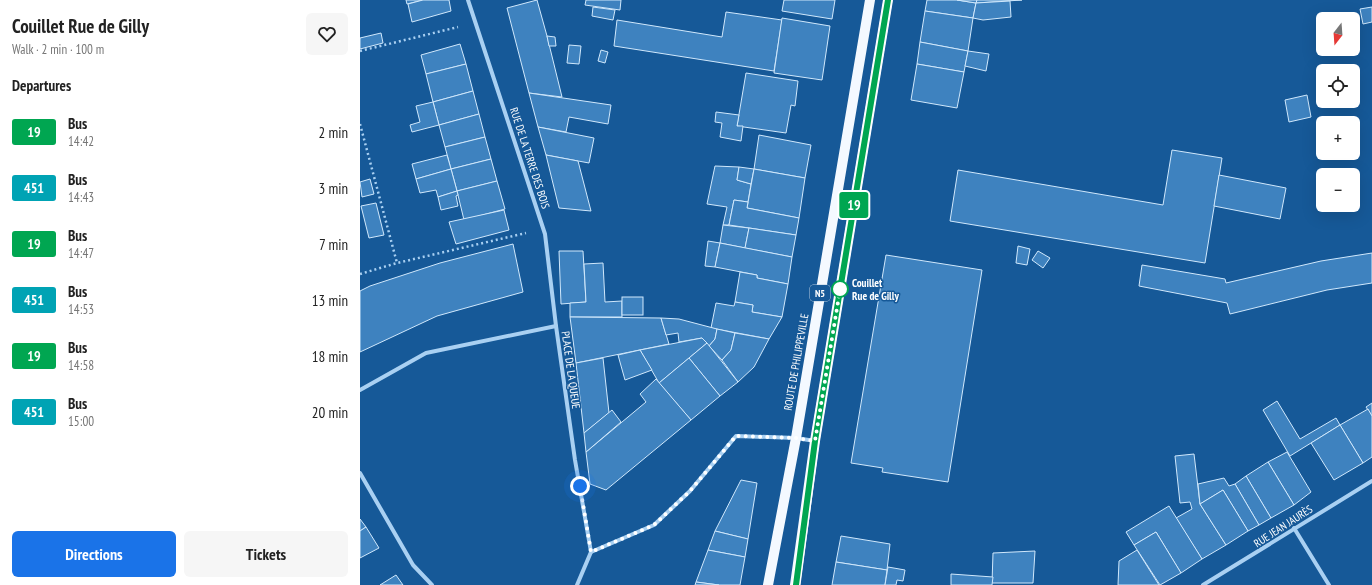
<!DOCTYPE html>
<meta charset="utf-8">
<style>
body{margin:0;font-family:"PT Sans Narrow",sans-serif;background:#f6f6f6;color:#222;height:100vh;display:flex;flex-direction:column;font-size:15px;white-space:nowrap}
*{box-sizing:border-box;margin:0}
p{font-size:13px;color:#767676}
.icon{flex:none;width:22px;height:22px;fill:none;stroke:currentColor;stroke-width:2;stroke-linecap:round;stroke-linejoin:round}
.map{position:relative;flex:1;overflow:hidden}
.side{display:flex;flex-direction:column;background:#fff;width:360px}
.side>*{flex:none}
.badge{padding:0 8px;border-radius:3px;font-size:14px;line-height:26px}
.needle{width:26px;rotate:197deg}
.buttons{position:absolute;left:956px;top:12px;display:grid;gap:8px}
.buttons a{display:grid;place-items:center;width:44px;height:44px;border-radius:6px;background:#fff;box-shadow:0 4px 16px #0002;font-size:20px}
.you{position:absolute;width:20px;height:20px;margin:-10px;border:3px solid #fff;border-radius:50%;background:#1a73e8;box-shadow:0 0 0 6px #1a73e833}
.map>.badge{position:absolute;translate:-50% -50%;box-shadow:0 0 0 2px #fff}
h2{padding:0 12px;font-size:15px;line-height:36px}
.round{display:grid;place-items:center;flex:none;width:42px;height:42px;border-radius:6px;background:#f6f6f6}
.headline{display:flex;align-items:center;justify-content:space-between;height:68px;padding:0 12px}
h1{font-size:19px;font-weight:700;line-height:30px}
.cta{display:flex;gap:8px;margin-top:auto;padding:8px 12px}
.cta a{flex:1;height:46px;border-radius:6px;background:#1a73e8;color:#fff;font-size:16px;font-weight:700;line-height:46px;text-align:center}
.cta a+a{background:#f6f6f6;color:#222}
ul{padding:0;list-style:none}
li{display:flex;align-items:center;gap:12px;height:56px;padding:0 12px}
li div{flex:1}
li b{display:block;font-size:15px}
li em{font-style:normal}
li .badge{min-width:44px;font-weight:700;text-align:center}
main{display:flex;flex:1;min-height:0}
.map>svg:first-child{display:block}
.building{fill:#3e82bf;stroke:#d0e8fc}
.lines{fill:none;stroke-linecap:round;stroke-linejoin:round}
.path{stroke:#a9d0f2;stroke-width:2.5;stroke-dasharray:2 3;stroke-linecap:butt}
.minor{stroke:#a9d0f2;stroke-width:4}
.primary{stroke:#f4f9ff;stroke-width:10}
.line-casing{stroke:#fff;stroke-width:9}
.line{stroke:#00a651;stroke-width:6}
.walk{stroke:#fff;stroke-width:4;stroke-dasharray:0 7.2}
.stop-dot{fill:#fff;stroke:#00a651;stroke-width:2}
.labels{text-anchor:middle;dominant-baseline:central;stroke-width:3;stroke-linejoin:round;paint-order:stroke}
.shield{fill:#165998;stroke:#b9cde0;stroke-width:1}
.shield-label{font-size:10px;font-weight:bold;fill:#fff}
.street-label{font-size:11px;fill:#fff;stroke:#165998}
.stop-label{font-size:11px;font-weight:bold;fill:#fff;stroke:#165998;text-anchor:start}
</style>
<main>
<section class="side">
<div class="headline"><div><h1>Couillet Rue de Gilly</h1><p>Walk · 2 min · 100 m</p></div><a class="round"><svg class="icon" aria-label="heart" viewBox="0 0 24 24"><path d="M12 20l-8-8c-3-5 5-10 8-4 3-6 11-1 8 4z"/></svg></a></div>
<h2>Departures</h2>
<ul>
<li><span class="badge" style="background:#00a651;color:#fff">19</span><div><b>Bus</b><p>14:42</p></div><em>2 min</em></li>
<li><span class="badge" style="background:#00a3b4;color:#fff">451</span><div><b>Bus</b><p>14:43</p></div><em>3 min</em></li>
<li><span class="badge" style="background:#00a651;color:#fff">19</span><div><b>Bus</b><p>14:47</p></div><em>7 min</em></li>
<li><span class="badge" style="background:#00a3b4;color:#fff">451</span><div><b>Bus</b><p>14:53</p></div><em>13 min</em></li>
<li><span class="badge" style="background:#00a651;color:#fff">19</span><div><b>Bus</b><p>14:58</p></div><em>18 min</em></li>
<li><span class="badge" style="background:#00a3b4;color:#fff">451</span><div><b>Bus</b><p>15:00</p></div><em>20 min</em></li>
</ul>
<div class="cta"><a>Directions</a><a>Tickets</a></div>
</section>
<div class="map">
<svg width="1012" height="585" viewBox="0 0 1012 585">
<rect width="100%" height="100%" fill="#165998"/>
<g class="building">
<polygon points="46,0 63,0 47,4"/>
<polygon points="63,0 89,0 91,11 52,22 48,4"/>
<polygon points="177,0 187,36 202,97 169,93 147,8"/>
<polygon points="226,0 261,0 260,10 225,5"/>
<polygon points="424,0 475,0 472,19 422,11"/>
<polygon points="567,0 597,0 616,3 613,18 565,11"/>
<polygon points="597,0 617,0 616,3"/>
<polygon points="617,0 662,0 616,3"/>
<polygon points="650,1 651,17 623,20 613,18 616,3"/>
<polygon points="233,7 255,10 253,20 232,16"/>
<polygon points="1012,7 1012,22 1003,24 1000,9"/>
<polygon points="565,11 613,18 608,51 560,42"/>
<polygon points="366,12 422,20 414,71 254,46 257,20 362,37"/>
<polygon points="422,18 470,26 462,80 414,73"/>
<polygon points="21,33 23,43 0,49 0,38"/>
<polygon points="187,36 195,37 196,46 189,46"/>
<polygon points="560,42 608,51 604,72 557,64"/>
<polygon points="100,44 106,64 66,74 61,55"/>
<polygon points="209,45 221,46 219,64 207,63"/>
<polygon points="241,50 248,52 245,63 238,61"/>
<polygon points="608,51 629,54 626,71 605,66"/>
<polygon points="106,64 113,91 73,102 66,74"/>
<polygon points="557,64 604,72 597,108 551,100"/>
<polygon points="386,73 438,81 435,106 431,105 426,133 377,126"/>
<polygon points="113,91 119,114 79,125 73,102"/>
<polygon points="169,93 251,105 248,124 209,117 206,132 178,127"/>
<polygon points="947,95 951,117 929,122 925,100"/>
<polygon points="73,102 79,125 52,132 50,125 60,122 56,106"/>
<polygon points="356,112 379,115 377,126 383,126 381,141 360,137 362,123 355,122"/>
<polygon points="119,114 125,137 85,147 79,125"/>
<polygon points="178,127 234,138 229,163 186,155"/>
<polygon points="399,135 451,145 445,178 394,169"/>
<polygon points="125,137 131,159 91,169 85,147"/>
<polygon points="812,150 862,158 845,263 590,221 598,170 803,205"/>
<polygon points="87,155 91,169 56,179 52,164"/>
<polygon points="186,155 218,161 231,211 199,208"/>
<polygon points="131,159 137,181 97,191 91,169"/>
<polygon points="355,166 379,167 377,180 391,184 388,202 374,200 369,225 363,225 367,207 347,204"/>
<polygon points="379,167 394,169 391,184 377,180"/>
<polygon points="91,169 97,191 78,197 76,190 60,193 56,179"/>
<polygon points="394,169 445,178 439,218 387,208"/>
<polygon points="859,175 926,188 920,219 854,206"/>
<polygon points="10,179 14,194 2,197 0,182"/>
<polygon points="137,181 145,209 104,220 97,191"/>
<polygon points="97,191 98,195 96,196 98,206 81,210 78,197"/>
<polygon points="374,200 388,202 387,208 439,218 436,235 369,225"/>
<polygon points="16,203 24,235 9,238 1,206"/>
<polygon points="144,210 149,230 96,244 89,222"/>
<polygon points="363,225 389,228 385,248 360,243"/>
<polygon points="389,228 436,235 432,257 385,248"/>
<polygon points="348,241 360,243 355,267 345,266"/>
<polygon points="360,243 432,257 428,284 397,278 397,275 355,267"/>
<polygon points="153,244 163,292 77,316 0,352 0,291 10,286 80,263"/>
<polygon points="658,246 670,249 667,265 656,263"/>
<polygon points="199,251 223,251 226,302 201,304"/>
<polygon points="678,251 690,258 683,268 672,260"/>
<polygon points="1012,253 1012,283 967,290 870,314 867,303 779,286 782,265 865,279 866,283 961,261"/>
<polygon points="526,255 622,270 588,482 522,472 523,468 491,463"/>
<polygon points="243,263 245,302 262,301 262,317 210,317 210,303 226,302 224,264"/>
<polygon points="380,272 397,275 397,278 428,284 422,317 392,312 393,305 375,302"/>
<rect x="262" y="297" width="21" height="18"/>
<polygon points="375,302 393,305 392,312 422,317 409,339 351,328 356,303 374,306"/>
<polygon points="210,317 301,318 309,344 216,363"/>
<polygon points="301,318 319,319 357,329 355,339 349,346 342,338 319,342 318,333 306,335"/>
<polygon points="357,329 375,333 371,350 362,360 349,346 355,339"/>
<polygon points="375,333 409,339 394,367 378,382 362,360 371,350"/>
<polygon points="342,338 347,343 299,383 280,350"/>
<polygon points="347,343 378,382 360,396 329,358"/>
<polygon points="280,350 292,370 265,380 258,355"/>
<polygon points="243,358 249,413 224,433 216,363"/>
<polygon points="329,358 360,396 331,420 299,383"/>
<polygon points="296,379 331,420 246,490 230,484 226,452 286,402 280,394"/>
<polygon points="917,401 940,439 976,418 980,425 930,456 903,410"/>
<polygon points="1012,403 1012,416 1006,407"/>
<polygon points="1008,409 1012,416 1012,457 1003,463 980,425"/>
<polygon points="252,410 261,422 226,452 224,433"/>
<polygon points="980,425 1003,463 974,480 951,443"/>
<polygon points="927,452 951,492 934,505 908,462"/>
<polygon points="834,454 840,504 866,545 842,559 816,518 832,509 830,502 820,503 815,456"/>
<polygon points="908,462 934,505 911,518 886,476"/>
<polygon points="886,476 911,518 899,525 875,484"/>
<polygon points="864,478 869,486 875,484 899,525 888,531 863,490 840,504 838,484"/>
<polygon points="381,480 397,483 388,539 355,531"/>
<polygon points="863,490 888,531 866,545 840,504"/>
<polygon points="809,506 842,559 821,573 796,532 774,545 766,532"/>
<polygon points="0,519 6,527 0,531"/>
<polygon points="6,527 19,548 0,558 0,531"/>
<polygon points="355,531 388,539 385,557 348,550"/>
<polygon points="796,532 821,573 800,585 774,545"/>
<polygon points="481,536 530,544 527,570 476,562"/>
<polygon points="348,550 385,557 380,585 359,585 336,582"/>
<polygon points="777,550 799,585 758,585 759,561"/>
<polygon points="675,551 673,583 632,583 633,553"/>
<polygon points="476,562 527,570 525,585 472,585"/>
<polygon points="528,567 545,570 543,581 537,580 536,585 525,585"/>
<polygon points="591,574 633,577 632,585 591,585"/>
<polygon points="36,575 43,585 20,585"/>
<polygon points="336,582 359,585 335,585"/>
</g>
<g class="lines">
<g class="path">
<polyline points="0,51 98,27"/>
<polyline points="0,124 37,263"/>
<polyline points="0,274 37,263 166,233"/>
</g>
<g class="minor">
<polyline points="108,0 185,234 196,326 215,460 231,552 217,585"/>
<polyline points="0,390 66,353 196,326"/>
<polyline points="0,473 53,565 72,585"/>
<polyline points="934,528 969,585"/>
<polyline points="231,552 294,525 330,491 376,436 436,438 455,441"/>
<polyline points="843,585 1012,481"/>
</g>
<g class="primary">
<polyline points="408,585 436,438 510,0"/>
<polyline points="435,585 455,441 528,0"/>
</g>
</g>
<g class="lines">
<g class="line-casing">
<polyline id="line" points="436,585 455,441 528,0"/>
</g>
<use href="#line" class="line"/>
<polyline class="walk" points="220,486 231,552 294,525 330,491 376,436 436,438 455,441 481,284 480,289"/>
</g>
<circle class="stop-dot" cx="480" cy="289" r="8"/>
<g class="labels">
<rect class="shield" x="450" y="285" width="20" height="16" rx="3"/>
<g class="shield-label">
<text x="460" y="293">N5</text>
</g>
<g class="street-label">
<text transform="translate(170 158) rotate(72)">RUE DE LA TERRE DES BOIS</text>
<text transform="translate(436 362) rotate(-80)">ROUTE DE PHILIPPEVILLE</text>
<text transform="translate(211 370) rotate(82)">PLACE DE LA QUEUE</text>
<text transform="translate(923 526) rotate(-33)">RUE JEAN JAURÈS</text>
</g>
<g class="stop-label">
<text x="492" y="283">Couillet<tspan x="492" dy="13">Rue de Gilly</tspan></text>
</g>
</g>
</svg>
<div class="buttons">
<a><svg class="needle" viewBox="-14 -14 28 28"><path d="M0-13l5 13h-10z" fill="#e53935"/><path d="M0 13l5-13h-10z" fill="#767676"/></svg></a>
<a><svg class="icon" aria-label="locate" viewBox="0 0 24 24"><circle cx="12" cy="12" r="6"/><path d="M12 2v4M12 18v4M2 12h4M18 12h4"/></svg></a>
<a>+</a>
<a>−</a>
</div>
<div class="you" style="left:220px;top:486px"></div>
<b class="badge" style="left:494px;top:205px;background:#00a651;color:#fff">19</b>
</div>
</main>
